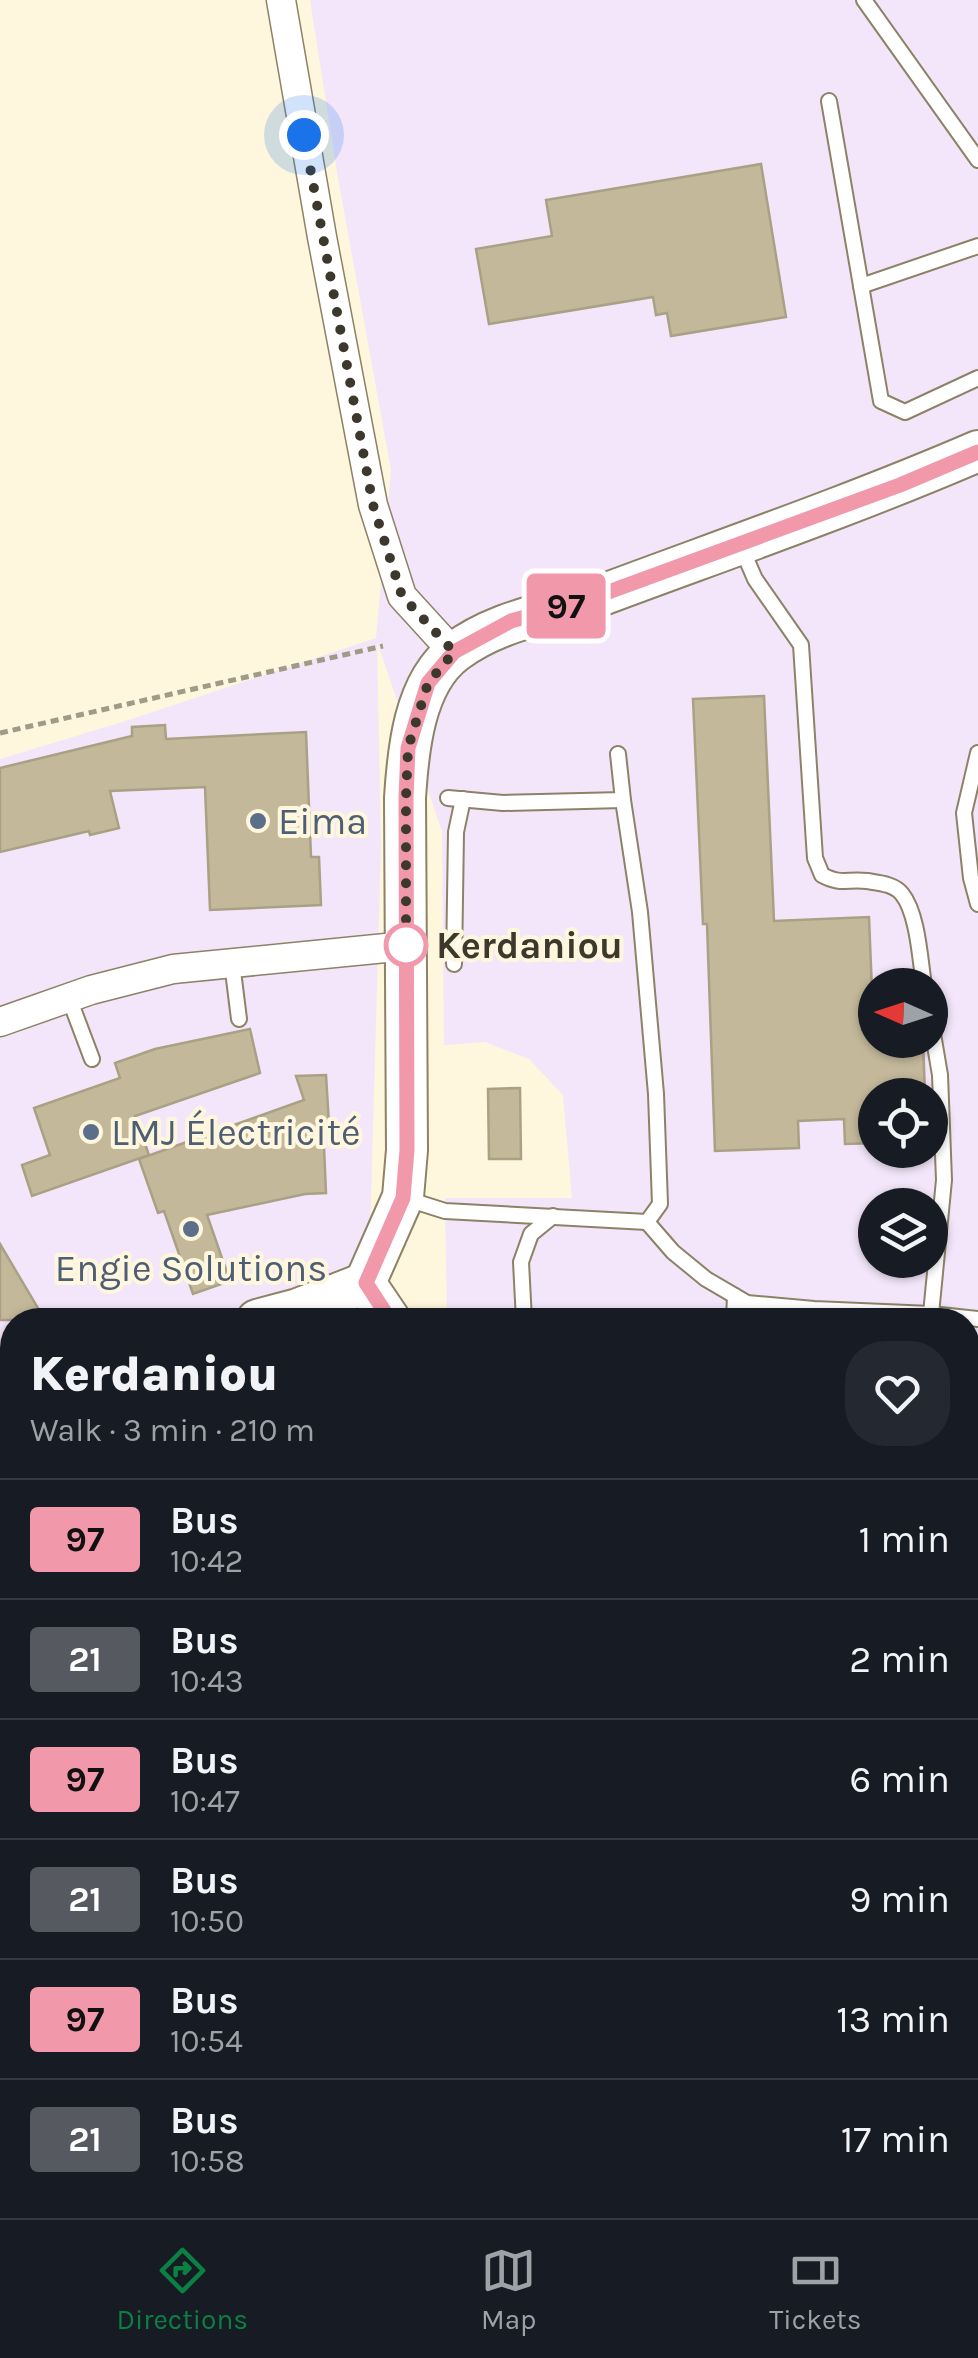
<!DOCTYPE html>
<meta charset="utf-8">
<style>
body{margin:0;font-family:Karla,sans-serif;background:#242831;color:#f1f3f6;height:100vh;display:flex;flex-direction:column;font-size:38px;white-space:nowrap}
*{box-sizing:border-box;margin:0}
p{font-size:32px;color:#9ea1a6}
.icon{flex:none;width:55px;height:55px;fill:none;stroke:currentColor;stroke-width:2;stroke-linecap:round;stroke-linejoin:round}
.map{position:relative;flex:1;overflow:hidden}
.panel{position:absolute;left:0px;top:1308px;width:980px;height:912px;display:flex;flex-direction:column;background:#171b24;border-radius:40px 40px 0 0;box-shadow:0 2px 8px #0004}
.panel>*{flex:none}
.badge{padding:0 20px;border-radius:8px;font-size:35px;line-height:65px}
.needle{width:65px;rotate:273deg}
.controls{position:absolute;left:858px;top:968px;display:grid;gap:20px}
.controls a{display:grid;place-items:center;width:90px;height:90px;border-radius:50%;background:#171b24;box-shadow:0 2px 8px #0004;font-size:50px}
.you{position:absolute;width:50px;height:50px;margin:-25px;border:8px solid #fff;border-radius:50%;background:#1a73e8;box-shadow:0 0 0 15px #1a73e833}
.map>.badge{position:absolute;translate:-50% -50%;box-shadow:0 0 0 5px #fff}
.round{display:grid;place-items:center;flex:none;width:105px;height:105px;border-radius:40px;background:#242831}
.head{display:flex;align-items:center;justify-content:space-between;height:170px;padding:0 30px}
h1{font-size:48px;font-weight:800;line-height:75px}
ul{padding:0;list-style:none}
li{display:flex;align-items:center;gap:30px;height:120px;padding:0 30px;border-top:2px solid #363941}
li div{flex:1}
li b{display:block;font-size:38px}
li em{font-style:normal}
li .badge{min-width:110px;font-weight:700;text-align:center}
.tab-bar{display:flex;justify-content:space-around;align-items:center;height:140px;border-top:2px solid #363941;background:#171b24;font-size:28px;color:#9ea1a6}
.tab-bar a{display:grid;justify-items:center;gap:5px}
.tab-bar .on{color:#0b8043}
.map>svg:first-child{display:block}
.industrial{fill:#f3e6fa;fill-rule:evenodd}
.building{fill:#c3b89a;stroke:#aaa083;stroke-width:2.5}
.lines{fill:none;stroke-linecap:round;stroke-linejoin:round}
.lane-casing{stroke:#8c8266;stroke-width:18}
.street-casing{stroke:#8c8266;stroke-width:31}
.secondary-casing{stroke:#8c8266;stroke-width:44}
.path{stroke:#a09a87;stroke-width:5;stroke-dasharray:8 5;stroke-linecap:butt}
.lane{stroke:#fff;stroke-width:14}
.street{stroke:#fff;stroke-width:28}
.secondary{stroke:#fff;stroke-width:40}
.line-casing{stroke:#fff;stroke-width:22}
.line{stroke:#f298ab;stroke-width:15}
.walk{stroke:#3c382c;stroke-width:10;stroke-dasharray:0 18}
.service-dot{fill:#5c6f8a;stroke:#fef6dd;stroke-width:4}
.stop-dot{fill:#fff;stroke:#f298ab;stroke-width:5}
.labels{text-anchor:middle;dominant-baseline:central;stroke-width:8;stroke-linejoin:round;paint-order:stroke}
.service-label{font-size:38px;fill:#4e5e75;stroke:#fef6dd;text-anchor:start}
.stop-label{font-size:38px;font-weight:bold;fill:#3c382c;stroke:#fef6dd;text-anchor:start}
</style>
<div class="map">
<svg width="978" height="2218" viewBox="0 0 978 2218">
<rect width="100%" height="100%" fill="#fef6dd"/>
<path class="industrial" d="M310,0H978V2218H558L557,2208H968V1320H447L445,1198H572L563,1095L529,1059L485,1042L444,1045L442,831L377,642L381,845L370,1234L382,1320H12V2208H510V2218H0V759L129,720L376,638L391,470L338,178ZM875,985H930V1040H875ZM875,1095H930V1150H875ZM875,1205H930V1260H875Z"/>
<g class="building">
<polygon points="761,164 786,317 671,336 667,313 656,315 653,297 489,324 476,249 552,236 546,200"/>
<polygon points="764,696 774,921 869,917 874,1040 923,1040 925,1095 875,1095 875,1143 845,1144 844,1119 798,1121 799,1148 715,1151 707,924 703,924 693,699"/>
<polygon points="165,725 166,739 306,732 311,857 319,857 321,905 210,910 205,787 110,791 119,828 90,835 89,831 0,852 0,768 132,736 132,727"/>
<polygon points="250,1029 260,1073 135,1116 149,1155 32,1196 22,1165 50,1155 34,1108 120,1078 115,1063 155,1049"/>
<polygon points="326,1075 329,1124 323,1124 326,1193 305,1194 207,1215 230,1281 193,1294 164,1211 158,1213 139,1159 304,1100 296,1076"/>
<polygon points="520,1088 521,1159 489,1159 488,1089"/>
<polygon points="0,1244 45,1320 0,1320"/>
</g>
<g class="lines">
<g class="lane-casing">
<g id="lane">
<polyline points="864,0 978,160"/>
<polyline points="829,101 881,401 905,412 978,378"/>
<polyline points="861,286 978,246"/>
<path d="M742,549L755,579L801,645L815,858L822,875C841,885 846,879 867,881C879,883 894,884 902,894C918,914 920,960 924,985"/>
<polyline points="978,753 964,813 971,878 978,904"/>
<polyline points="448,798 503,803 623,800 618,754"/>
<polyline points="232,963 239,1019"/>
<polyline points="454,964 456,832 463,799"/>
<polyline points="69,998 92,1059"/>
<polyline points="930,1016 940,1075 944,1180 931,1314"/>
<polyline points="404,1198 445,1211 647,1222 660,1204 656,1094 640,912 623,800"/>
<polyline points="647,1222 673,1252 706,1279 747,1303 814,1309 931,1314 978,1319"/>
<polyline points="524,1320 521,1262 531,1234 553,1216"/>
<polyline points="734,1320 735,1296"/>
<polyline points="968,1646 978,1644"/>
<polyline points="968,1743 978,1741"/>
<polyline points="968,1797 978,1858"/>
<polyline points="968,1948 978,1944"/>
<polyline points="968,2167 978,2163"/>
<polyline points="71,2208 72,2218"/>
<polyline points="131,2208 131,2218"/>
<polyline points="216,2208 216,2218"/>
<polyline points="296,2208 297,2218"/>
<polyline points="379,2208 379,2218"/>
<polyline points="421,2218 424,2208"/>
</g>
</g>
<g class="street-casing">
<g id="street">
<polyline points="281,0 322,237 373,505 402,596 454,653"/>
<polyline points="0,1022 91,990 173,969 406,946"/>
</g>
</g>
<g class="secondary-casing">
<g id="secondary">
<path d="M365,1283L403,1197L407,1150L405,798C408,750 414,683 455,652C499,619 553,613 602,595C728,548 855,504 978,451"/>
<polyline points="365,1283 390,1320"/>
<polyline points="257,1320 298,1309 365,1283"/>
<polyline points="0,1414 12,1406"/>
<polyline points="537,2208 538,2218"/>
</g>
</g>
<polyline class="path" points="0,733 383,646"/>
<use href="#lane" class="lane"/>
<use href="#street" class="street"/>
<use href="#secondary" class="secondary"/>
</g>
<g class="lines">
<g class="line-casing">
<polyline id="line" points="390,1320 366,1283 403,1198 407,1150 406,798 408,748 428,683 454,652 511,621 592,598 900,485 978,452"/>
</g>
<use href="#line" class="line"/>
<polyline class="walk" points="304,135 373,505 402,596 454,652 428,683 408,748 406,798 406,945"/>
</g>
<g class="service-dot">
<circle cx="258" cy="821" r="10"/>
<circle cx="91" cy="1132" r="10"/>
<circle cx="191" cy="1229" r="10"/>
</g>
<circle class="stop-dot" cx="406" cy="945" r="20"/>
<g class="labels">
<g class="service-label">
<text x="278" y="821">Eima</text>
<text x="111" y="1132">LMJ Électricité</text>
<text x="191" y="1268" text-anchor="middle">Engie Solutions</text>
</g>
<g class="stop-label">
<text x="436" y="945">Kerdaniou</text>
</g>
</g>
</svg>
<div class="controls">
<a><svg class="needle" viewBox="-14 -14 28 28"><path d="M0-13l5 13h-10z" fill="#e53935"/><path d="M0 13l5-13h-10z" fill="#9ea1a6"/></svg></a>
<a><svg class="icon" aria-label="locate" viewBox="0 0 24 24"><circle cx="12" cy="12" r="6"/><path d="M12 2v4M12 18v4M2 12h4M18 12h4"/></svg></a>
<a><svg class="icon" aria-label="layers" viewBox="0 0 24 24"><path d="M12 4l9 5-9 5-9-5zM3 14l9 5 9-5"/></svg></a>
</div>
<div class="you" style="left:304px;top:135px"></div>
<b class="badge" style="left:566px;top:606px;background:#f298ab;color:#111">97</b>
<section class="panel">
<div class="head"><div><h1>Kerdaniou</h1><p>Walk · 3 min · 210 m</p></div><a class="round"><svg class="icon" aria-label="heart" viewBox="0 0 24 24"><path d="M12 20l-8-8c-3-5 5-10 8-4 3-6 11-1 8 4z"/></svg></a></div>
<ul>
<li><span class="badge" style="background:#f298ab;color:#111">97</span><div><b>Bus</b><p>10:42</p></div><em>1 min</em></li>
<li><span class="badge" style="background:#56595f;color:#fff">21</span><div><b>Bus</b><p>10:43</p></div><em>2 min</em></li>
<li><span class="badge" style="background:#f298ab;color:#111">97</span><div><b>Bus</b><p>10:47</p></div><em>6 min</em></li>
<li><span class="badge" style="background:#56595f;color:#fff">21</span><div><b>Bus</b><p>10:50</p></div><em>9 min</em></li>
<li><span class="badge" style="background:#f298ab;color:#111">97</span><div><b>Bus</b><p>10:54</p></div><em>13 min</em></li>
<li><span class="badge" style="background:#56595f;color:#fff">21</span><div><b>Bus</b><p>10:58</p></div><em>17 min</em></li>
</ul>
</section>
</div>
<nav class="tab-bar">
<a class="on"><svg class="icon" aria-label="directions" viewBox="0 0 24 24"><path d="M12 3l9 9-9 9-9-9zM9 14v-3h6M13 9l2 2-2 2"/></svg>Directions</a>
<a><svg class="icon" aria-label="map" viewBox="0 0 24 24"><path d="M3 6l6-2 6 2 6-2v14l-6 2-6-2-6 2zM9 4v14M15 6v14"/></svg>Map</a>
<a><svg class="icon" aria-label="tickets" viewBox="0 0 24 24"><path d="M3 7h18v10H3zM15 7v10"/></svg>Tickets</a>
</nav>
